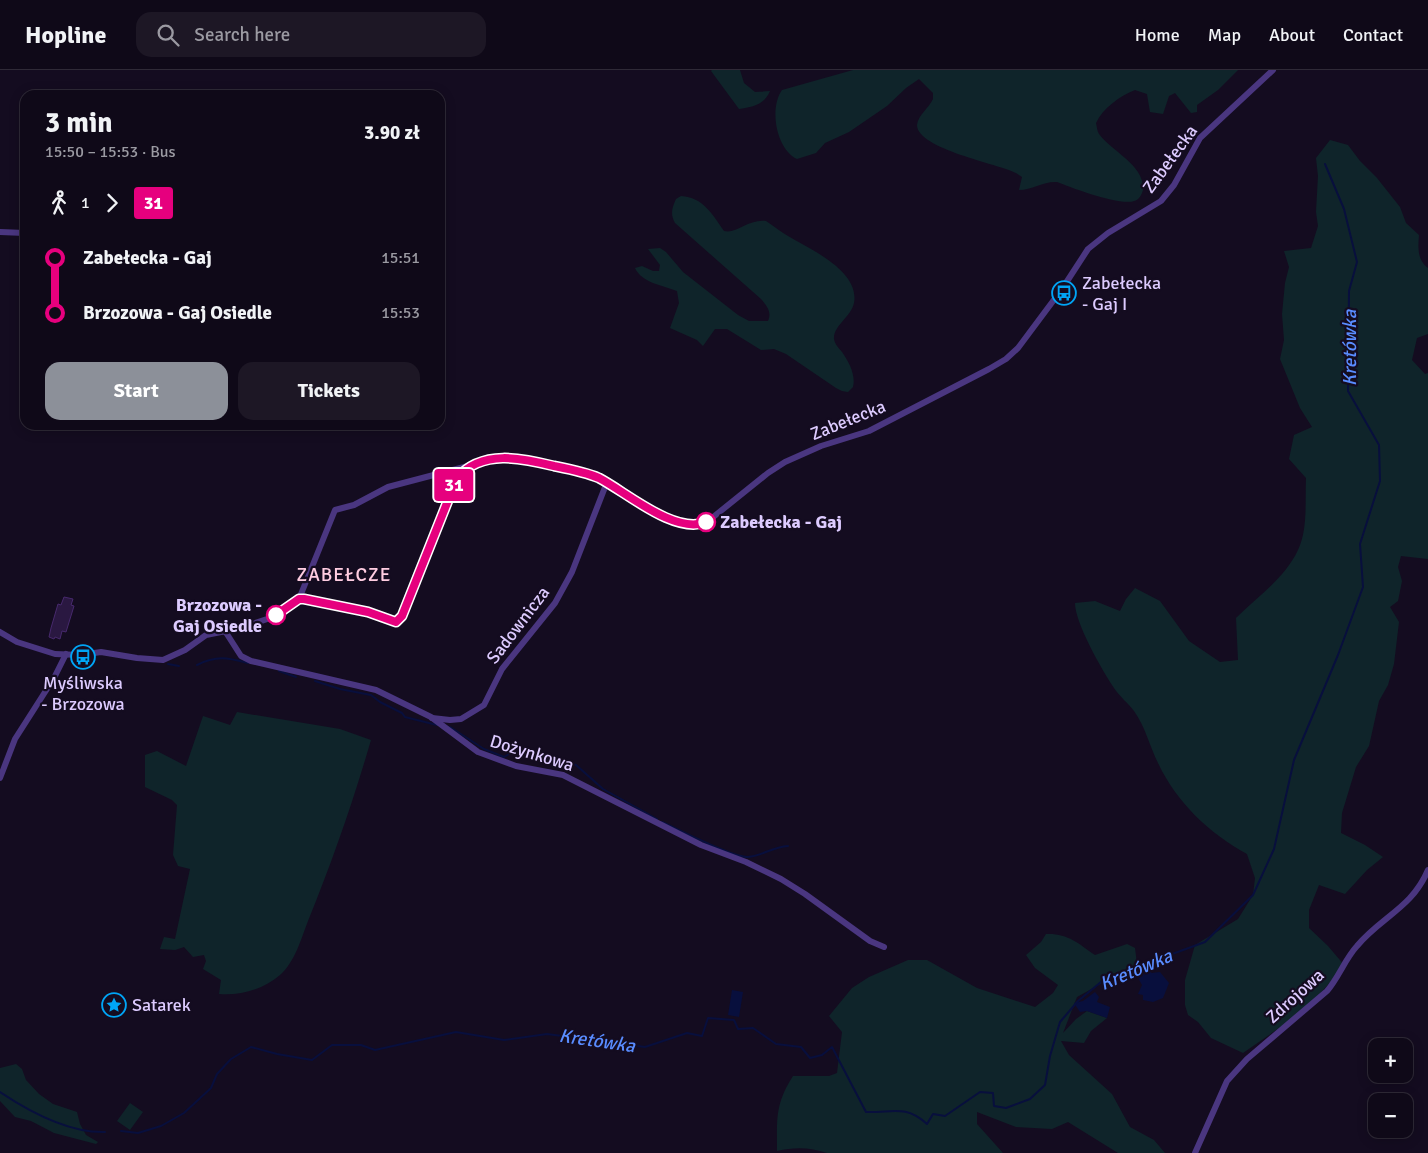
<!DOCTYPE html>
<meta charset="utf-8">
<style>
body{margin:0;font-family:Signika,sans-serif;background:#1d1725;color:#f1f3f6;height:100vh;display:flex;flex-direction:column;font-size:19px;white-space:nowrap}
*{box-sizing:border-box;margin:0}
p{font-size:16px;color:#9b9aa2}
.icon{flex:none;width:28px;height:28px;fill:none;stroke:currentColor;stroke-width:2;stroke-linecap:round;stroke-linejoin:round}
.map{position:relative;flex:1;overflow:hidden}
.details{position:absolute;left:20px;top:20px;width:425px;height:340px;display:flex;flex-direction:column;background:#0f0918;border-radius:15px;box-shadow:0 2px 12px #0003,0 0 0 1px #2f2a37}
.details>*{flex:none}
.badge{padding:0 10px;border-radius:4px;font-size:18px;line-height:32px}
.fabs{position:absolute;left:1368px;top:968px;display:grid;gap:10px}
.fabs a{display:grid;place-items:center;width:45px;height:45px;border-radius:10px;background:#0f0918;box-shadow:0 2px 12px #0003,0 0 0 1px #2f2a37;font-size:25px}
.map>.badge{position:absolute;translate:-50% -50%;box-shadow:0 0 0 2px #fff}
.legs{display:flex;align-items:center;gap:8px;height:55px;padding:0 25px;font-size:16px}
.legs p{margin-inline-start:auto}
.overview{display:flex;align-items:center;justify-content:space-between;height:85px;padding:0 25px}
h1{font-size:28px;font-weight:700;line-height:38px}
.button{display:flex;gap:10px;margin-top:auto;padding:10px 25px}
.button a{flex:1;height:58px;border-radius:15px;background:#8c9099;color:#fff;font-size:20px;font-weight:700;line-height:58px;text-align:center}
.button a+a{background:#1d1725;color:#f1f3f6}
ul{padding:0 25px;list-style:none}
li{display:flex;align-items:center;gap:18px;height:55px;font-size:19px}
li i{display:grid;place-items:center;width:8px;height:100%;margin:0 6px;background:currentColor}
li i::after{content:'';width:12px;height:12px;margin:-6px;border:4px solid;border-radius:50%;background:#0f0918}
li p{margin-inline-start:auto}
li:first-child i{background:linear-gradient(#0000 50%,currentColor 0)}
li:last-child i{background:linear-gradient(currentColor 50%,#0000 0)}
header{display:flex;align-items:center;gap:30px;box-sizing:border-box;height:70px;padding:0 25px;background:#0f0918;border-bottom:1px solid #2f2a37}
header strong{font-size:24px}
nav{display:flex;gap:28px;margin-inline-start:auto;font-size:18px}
.search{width:350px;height:45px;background:#1d1725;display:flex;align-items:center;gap:12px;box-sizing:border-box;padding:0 18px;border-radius:15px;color:#9b9aa2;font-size:19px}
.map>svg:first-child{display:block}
.green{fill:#0f242a}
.water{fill:#080f3d}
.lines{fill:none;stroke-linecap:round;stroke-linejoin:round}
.stream{stroke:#080f3d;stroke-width:2}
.building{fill:#2a1841;stroke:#47296d}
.street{stroke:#4a3680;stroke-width:6}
.line-1-casing{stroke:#fff;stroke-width:11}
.line-1{stroke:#e6007e;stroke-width:8}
.stop-1-dot{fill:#fff;stroke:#e6007e;stroke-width:2.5}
.labels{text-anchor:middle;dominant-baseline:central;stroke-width:4.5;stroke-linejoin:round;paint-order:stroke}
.street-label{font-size:18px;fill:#ddcbff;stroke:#140c20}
.poi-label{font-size:18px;fill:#ddcbff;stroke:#140c20;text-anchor:start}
.stop-label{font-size:18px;font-weight:bold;fill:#ddcbff;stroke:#140c20;text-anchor:start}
.water-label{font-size:19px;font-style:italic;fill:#598cff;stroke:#140c20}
.neighbourhood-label{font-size:19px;letter-spacing:1px;fill:#ffcde1;stroke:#140c20}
</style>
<header>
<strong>Hopline</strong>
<div class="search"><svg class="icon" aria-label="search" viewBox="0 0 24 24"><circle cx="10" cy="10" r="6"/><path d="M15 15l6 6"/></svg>Search here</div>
<nav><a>Home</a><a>Map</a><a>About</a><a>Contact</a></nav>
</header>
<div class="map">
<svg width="1428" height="1083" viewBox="0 0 1428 1083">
<rect width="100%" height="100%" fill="#140c20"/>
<g class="green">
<path d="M712,0H740L744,13L755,22L770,21C764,35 753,37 739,39L711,1Z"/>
<path d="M853,0H1238L1218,20L1197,35V42L1191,43L1175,23L1169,26L1163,44L1150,42L1147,24L1135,20C1120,26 1103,38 1096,53C1097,57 1097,61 1099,64C1111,81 1145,95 1143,120C1142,124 1139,130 1134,131C1120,136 1072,118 1057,112C1044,111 1032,120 1019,120L1022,107L1016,103C999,94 917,79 917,55C918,45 929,38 933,29V23L919,9L906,18L887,36L849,62L825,73L816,83L797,89C776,79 769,38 782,20Z"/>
<path d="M1330,70L1348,75L1360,91L1377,108L1400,137L1406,153L1419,165C1418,177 1417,190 1428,198V264L1417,268L1412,290L1425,304L1428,303V489L1401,486L1398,497L1402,511L1398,531L1390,537L1399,552L1394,594L1388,615L1379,631L1369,676L1356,697L1342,743L1341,763L1365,775L1383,787L1367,800L1345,824L1319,815L1309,840V858L1328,876L1345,896L1305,940L1243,983L1211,968L1198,952L1188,945L1185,935V910L1195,875L1238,849L1253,825L1255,808L1247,784C1209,763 1177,733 1158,693C1150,677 1145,656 1134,641C1128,633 1120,627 1114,618C1102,600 1075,553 1075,533L1095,531L1120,541L1126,529L1135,518L1160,531L1189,571L1220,592L1238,590L1236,548C1257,527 1285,508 1298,480C1308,459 1305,431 1306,408L1289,389L1294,365L1312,357L1300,338L1280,289L1284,270L1282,244L1285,213L1289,197L1284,181L1311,178L1318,156L1316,142L1318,106L1316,88Z"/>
<path d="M681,126C703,127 713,145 724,161C737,164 748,149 766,151C774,156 781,162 788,166C810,179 860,201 854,233C851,247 833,256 834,269C835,275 839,278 842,282C849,292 856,305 853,317L848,322L842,321L836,318L786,284L774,279L761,280L727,259H715L703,276L697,270L670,258L679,233L677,221C662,215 642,213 635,198L642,196L653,201H659L660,195L648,179L660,178L666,182L683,202L738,245L749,251H768C772,242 767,236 761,229L675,153C670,144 672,138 676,129Z"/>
<path d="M237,642L340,659L371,670C353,732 332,792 308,851C301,869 295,892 280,905C264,919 240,926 219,924L221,910L203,899L206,891L204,885L193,887L184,877L175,880L160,879L164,867L175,869L190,799L178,796L173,785L177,735L172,730L145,717V685L157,681L186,696L203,646L230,655Z"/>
<path d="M1046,864C1067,863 1078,873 1095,885L1127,874L1135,878L1137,894L1077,927L1063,963L1076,949L1087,941L1107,948L1091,961L1084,973L1061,971L1069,985L1112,1024L1130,1057L1154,1070L1165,1083H1118L1068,1052L1052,1059L1016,1057L977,1042V1054L1003,1083H827C810,1077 794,1077 777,1081C777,1049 775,1034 793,1006H829L837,1003L842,962L829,946L852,918L869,907L908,890H927L977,918L1035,937L1053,923L1058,915L1035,898L1026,885L1041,872Z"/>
<polygon points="16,994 22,999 26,1010 39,1024 53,1034 77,1042 80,1054 86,1065 98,1072 96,1074 54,1063 31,1051 15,1047 0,1031 0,998"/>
<polygon points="130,1033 143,1042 130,1060 117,1051"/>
</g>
<g class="water">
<polygon points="1137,894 1150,894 1153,898 1151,903 1160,902 1169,913 1163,928 1153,932 1143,930 1143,925 1138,924 1142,915 1137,906 1140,902 1138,900"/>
<polygon points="732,920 743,922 739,947 728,945"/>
<polygon points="1095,922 1099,927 1097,932 1110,937 1107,948 1087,941 1080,942 1074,933 1083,931"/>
</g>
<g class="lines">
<g class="stream">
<polyline points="168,594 179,596"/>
<path d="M197,595C217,585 228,588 248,593"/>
<polyline points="279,601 296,607"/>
<polyline points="315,611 340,619 371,625 380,632 402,643 405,647 437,655"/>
<polyline points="450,657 484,679 504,687 514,681"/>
<polyline points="528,687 549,687 576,695 603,719 657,749"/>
<path d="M662,752C678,759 733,788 748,787C762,786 772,777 788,776"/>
<polyline points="1142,895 1205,872 1253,825 1274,779 1294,690 1338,585 1363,517 1360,474 1380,411 1379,375 1348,321 1349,221 1357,192 1344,139 1325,94"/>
<path d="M0,1022C30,1042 68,1063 105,1062"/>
<path d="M121,1061L138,1063L161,1056L184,1043L211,1018L217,1004L231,989L251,977L277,984L312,990L332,975H361L375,980L456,962L504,970L547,964L645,977L687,963L702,966L708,948L734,950L738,959L753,958L776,974L801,977L810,988L822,985L832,977L866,1042C892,1043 905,1034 927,1054L933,1044L945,1046L980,1022L993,1023L994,1036L1006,1038L1030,1029L1045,1015L1050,986L1060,952L1078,931L1101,912L1138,896"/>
</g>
</g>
<polygon class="building" points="64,527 73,529 71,535 74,536 66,562 62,561 60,569 55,567 54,569 49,567 51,558 58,534 61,535"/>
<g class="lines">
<g class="street">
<polyline points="0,162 25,163"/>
<path d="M299,529L335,440L354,435L388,417L487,391L509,387L518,388C544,392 572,397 596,407C627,420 673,466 707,452L768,403L785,392L821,376L869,361L989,299L1006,289L1018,278L1062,219L1088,179L1108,163L1161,131L1174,115L1200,68L1273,0"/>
<polyline points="225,561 241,586 251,591 376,620 431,647 478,682 516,696 563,705 701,775 746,792 781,809 805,824 870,871 884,877"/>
<polyline points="0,562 17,572 55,584 80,585 101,582 137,588 163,590 185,580 206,565 241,558 273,547 299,529 368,542 396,552 402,546 457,408 467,397"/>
<polyline points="432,648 450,650 461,649 484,635 502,599 555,533 572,502 607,412"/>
<polyline points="0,708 15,669 54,608 66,584"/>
<path d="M1195,1083L1227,1011L1247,989L1327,921C1339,907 1345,889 1357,876C1381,847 1412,838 1428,800"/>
</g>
</g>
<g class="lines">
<g class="line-1-casing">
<path id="line-1" d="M276,545L299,529H304L368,542L396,552L402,546L457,408C482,379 522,388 554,396C569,399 585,402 599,408C626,422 675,465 706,452"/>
</g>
<use href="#line-1" class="line-1"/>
</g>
<defs>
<g id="bus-ring" transform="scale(1.25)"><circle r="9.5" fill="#140c20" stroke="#00a5f6" stroke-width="1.5"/><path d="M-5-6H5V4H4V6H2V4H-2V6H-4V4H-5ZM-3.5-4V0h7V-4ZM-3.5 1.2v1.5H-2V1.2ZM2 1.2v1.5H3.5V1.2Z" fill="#00a5f6"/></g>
<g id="sight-ring" transform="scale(1.25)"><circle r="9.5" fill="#140c20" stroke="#00a5f6" stroke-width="1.5"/><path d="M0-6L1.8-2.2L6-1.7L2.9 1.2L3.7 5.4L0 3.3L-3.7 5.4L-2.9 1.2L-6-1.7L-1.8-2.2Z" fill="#00a5f6"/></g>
</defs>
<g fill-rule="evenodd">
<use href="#bus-ring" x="1064" y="223"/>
<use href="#bus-ring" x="83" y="587"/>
<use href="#sight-ring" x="114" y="935"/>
</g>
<g class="stop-1-dot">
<circle cx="706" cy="452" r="9"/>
<circle cx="276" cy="545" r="9"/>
</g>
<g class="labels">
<g class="street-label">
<text transform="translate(1170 89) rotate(-54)">Zabełecka</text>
<text transform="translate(848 350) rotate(-22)">Zabełecka</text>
<text transform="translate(518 555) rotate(-53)">Sadownicza</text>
<text transform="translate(532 683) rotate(17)">Dożynkowa</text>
<text transform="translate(1295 926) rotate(-42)">Zdrojowa</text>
</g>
<g class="poi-label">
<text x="1082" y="213">Zabełecka<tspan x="1082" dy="21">- Gaj I</tspan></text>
<text x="83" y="613" text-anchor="middle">Myśliwska<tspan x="83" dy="21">- Brzozowa</tspan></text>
<text x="132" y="935">Satarek</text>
</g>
<g class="stop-label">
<text x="720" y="452">Zabełecka - Gaj</text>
<text x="262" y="535" text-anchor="end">Brzozowa -<tspan x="262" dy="21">Gaj Osiedle</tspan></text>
</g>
<g class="water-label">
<text transform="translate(1350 278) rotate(-90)">Kretówka</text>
<text transform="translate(1136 900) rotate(-23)">Kretówka</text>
<text transform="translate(597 971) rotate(8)">Kretówka</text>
</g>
<g class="neighbourhood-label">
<text x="344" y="505">ZABEŁCZE</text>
</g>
</g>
</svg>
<div class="fabs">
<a>+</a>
<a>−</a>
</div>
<b class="badge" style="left:454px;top:415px;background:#e6007e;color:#fff">31</b>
<section class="details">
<div class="overview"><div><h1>3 min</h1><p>15:50 – 15:53 · Bus</p></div><b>3.90 zł</b></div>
<div class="legs"><svg class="icon" aria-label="walk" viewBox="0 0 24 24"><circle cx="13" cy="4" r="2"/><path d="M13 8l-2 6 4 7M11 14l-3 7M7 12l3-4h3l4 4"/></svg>1<svg class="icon" aria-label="forward" viewBox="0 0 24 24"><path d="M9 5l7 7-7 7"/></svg><b class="badge" style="background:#e6007e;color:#fff">31</b></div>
<ul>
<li><i style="color:#e6007e"></i><b>Zabełecka - Gaj</b><p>15:51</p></li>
<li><i style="color:#e6007e"></i><b>Brzozowa - Gaj Osiedle</b><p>15:53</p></li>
</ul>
<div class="button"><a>Start</a><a>Tickets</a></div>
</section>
</div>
